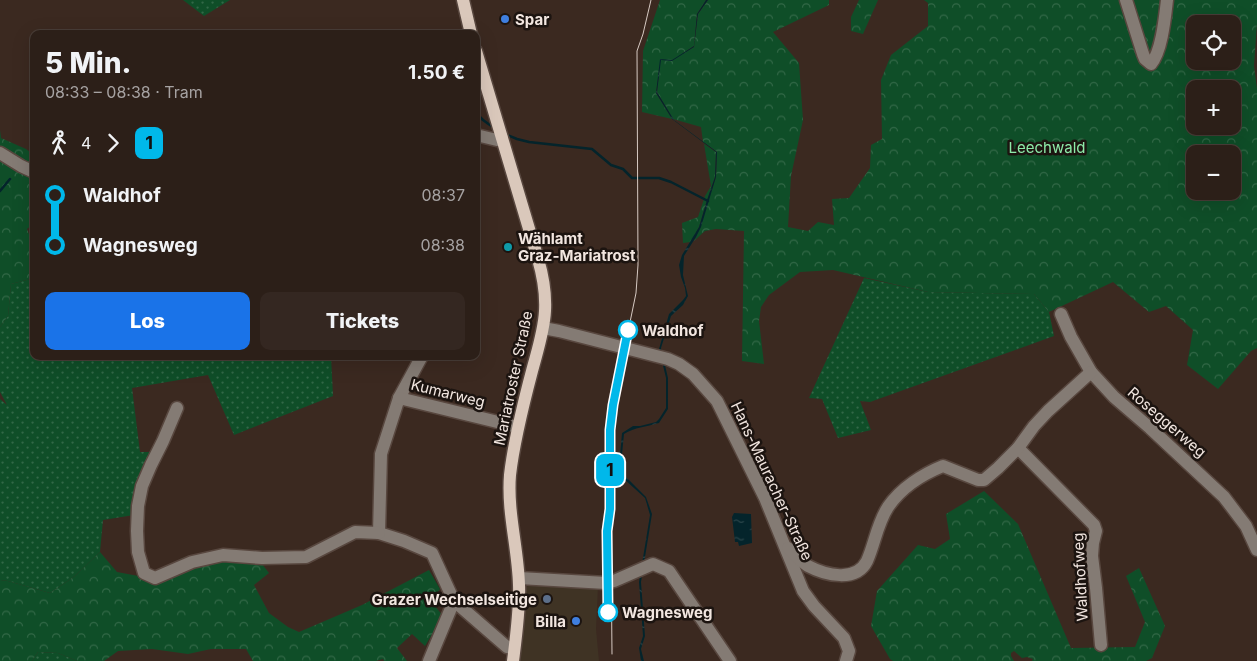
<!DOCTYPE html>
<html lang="de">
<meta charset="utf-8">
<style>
body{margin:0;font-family:Inter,sans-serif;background:#342721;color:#f1f3f6;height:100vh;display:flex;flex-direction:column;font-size:19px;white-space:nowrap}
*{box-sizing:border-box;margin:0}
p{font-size:16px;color:#a6a2a2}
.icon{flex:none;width:28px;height:28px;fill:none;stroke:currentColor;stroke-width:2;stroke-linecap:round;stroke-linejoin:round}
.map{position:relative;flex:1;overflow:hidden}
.side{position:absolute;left:30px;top:30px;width:450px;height:330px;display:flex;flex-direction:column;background:#2c1f18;border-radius:10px;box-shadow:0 5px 20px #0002,0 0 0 1px #483d37}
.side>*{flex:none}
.badge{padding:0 10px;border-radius:8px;font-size:18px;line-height:32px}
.buttons{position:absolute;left:1186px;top:15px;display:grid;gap:10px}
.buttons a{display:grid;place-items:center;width:55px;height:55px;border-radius:10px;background:#2c1f18;box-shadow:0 5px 20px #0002,0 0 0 1px #483d37;font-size:25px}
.map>.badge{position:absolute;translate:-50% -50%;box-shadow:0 0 0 2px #fff}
.legs{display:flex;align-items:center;gap:8px;height:55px;padding:0 15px;font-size:16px}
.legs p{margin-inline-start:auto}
.headline{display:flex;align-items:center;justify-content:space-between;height:85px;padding:0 15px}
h1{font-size:28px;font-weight:800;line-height:38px}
.button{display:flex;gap:10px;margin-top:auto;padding:10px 15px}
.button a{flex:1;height:58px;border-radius:10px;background:#1a73e8;color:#fff;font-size:20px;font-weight:800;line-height:58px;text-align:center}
.button a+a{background:#342721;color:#f1f3f6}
ul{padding:0 15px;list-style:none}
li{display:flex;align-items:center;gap:18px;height:50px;font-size:19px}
li i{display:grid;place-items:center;width:8px;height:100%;margin:0 6px;background:currentColor}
li i::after{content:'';width:12px;height:12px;margin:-6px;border:4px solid;border-radius:50%;background:#2c1f18}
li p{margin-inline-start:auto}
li:first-child i{background:linear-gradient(#0000 50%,currentColor 0)}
li:last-child i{background:linear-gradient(currentColor 50%,#0000 0)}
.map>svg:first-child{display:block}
.commercial{fill:#3f3324}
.grass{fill:url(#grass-dots)}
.forest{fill:url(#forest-crowns);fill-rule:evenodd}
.water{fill:url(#water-ripples)}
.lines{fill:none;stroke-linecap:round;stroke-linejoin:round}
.stream{stroke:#04242b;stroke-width:2.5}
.minor-casing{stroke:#58473f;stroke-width:15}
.major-casing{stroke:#58473f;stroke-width:15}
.minor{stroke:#847b74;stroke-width:12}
.major{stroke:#dac8bb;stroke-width:12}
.tram{stroke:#d7cac3;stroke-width:1}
.line-1-casing{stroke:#fff;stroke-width:11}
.line-1{stroke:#00b8ea;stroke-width:8}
.shop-dot{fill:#3f7fe0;stroke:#1c1410;stroke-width:2}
.culture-dot{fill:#0f9aa8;stroke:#1c1410;stroke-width:2}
.stop-1-dot{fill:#fff;stroke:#00b8ea;stroke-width:2.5}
.service-dot{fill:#5c6f8a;stroke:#1c1410;stroke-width:2}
.labels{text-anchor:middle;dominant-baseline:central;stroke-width:5;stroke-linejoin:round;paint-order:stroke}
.poi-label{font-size:15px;font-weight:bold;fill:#f2e6e0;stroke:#1c1410;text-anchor:start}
.park-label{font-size:15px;fill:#8deaa8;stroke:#1c1410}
.stop-label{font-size:15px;font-weight:bold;fill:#f2e6e0;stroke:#1c1410;text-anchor:start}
.street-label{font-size:15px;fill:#f2e6e0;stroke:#1c1410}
</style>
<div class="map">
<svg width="1257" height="661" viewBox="0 0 1257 661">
<defs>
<pattern id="grass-dots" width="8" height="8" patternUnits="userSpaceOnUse" patternTransform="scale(1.25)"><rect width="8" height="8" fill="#0f4e28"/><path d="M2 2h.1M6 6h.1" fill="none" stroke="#326847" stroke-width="1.8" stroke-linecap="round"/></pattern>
<pattern id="forest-crowns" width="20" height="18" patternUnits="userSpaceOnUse" patternTransform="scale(1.25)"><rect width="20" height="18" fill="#0f4e28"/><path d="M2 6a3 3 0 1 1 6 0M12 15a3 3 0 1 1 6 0" fill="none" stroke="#326847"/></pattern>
<pattern id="water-ripples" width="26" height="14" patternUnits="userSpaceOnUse" patternTransform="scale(1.25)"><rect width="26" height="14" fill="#04242b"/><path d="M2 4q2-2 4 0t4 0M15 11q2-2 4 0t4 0" fill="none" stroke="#294449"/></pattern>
</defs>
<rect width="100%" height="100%" fill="#3b2920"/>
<polygon class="commercial" points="527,581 598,587 596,629 599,661 520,661"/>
<g class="grass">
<polygon points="183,0 230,0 204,16"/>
<polygon points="34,278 34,356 331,356 333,396 234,435 208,375 132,388 140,452 154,452 134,515 103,520 100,552 75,576 50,593 8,581 0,580 0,399 7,405 0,392 0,327 8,316 11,284"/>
<polygon points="864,278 928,292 1034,294 1049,312 1054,336 870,402 860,401 871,430 838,438 822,399 809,398"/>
<polygon points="38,652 58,653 77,661 32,661"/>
</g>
<g class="forest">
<path d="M660,0H706L697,14L694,46L683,53L694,47L698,14L708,0H829V5L773,32L799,63L803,120L791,176L788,227L808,231L818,222L834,225L832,199L849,198L870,168L871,145L882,139L881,80L891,55L928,26V3L924,0H1257V23L1254,66L1257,89V348L1251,351L1218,389L1187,365L1193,330L1166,306L1149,312L1113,282L1049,312L1034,294L928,292L833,270L800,272L769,295L761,307L759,321L764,364L742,361L744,231L716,229L705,231L694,241L696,237L716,177L717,152L703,142L701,127L673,119L657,92L660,64L656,93L672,119L642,112L643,51ZM1195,24H1232V61H1195ZM1195,89H1232V126H1195ZM1195,154H1232V191H1195Z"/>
<polygon points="859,0 878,0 863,34 851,31 851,17"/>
<polygon points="0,130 1,138 26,149 34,155 34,223 27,229 34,248 34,278 11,284 8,316 0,327"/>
<polygon points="704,144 716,152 715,177 707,200 699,227 691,242 683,243 682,223 698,217 705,196 711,186"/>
<polygon points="984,491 1018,524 1071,648 1135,647 1145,622 1126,576 1139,568 1165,626 1152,658 1146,661 1032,661 1033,659 1027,657 1022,658 1014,651 1011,653 1011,656 1014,661 893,661 890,659 871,626 877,591 918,545 935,549 950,539 946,514"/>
<polygon points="100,552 117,572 149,578 163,571 182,558 207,555 262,564 269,573 254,585 269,613 288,627 299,632 362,605 429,570 440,589 431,601 443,616 425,646 412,634 397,648 407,661 384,661 383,659 376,661 253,661 246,649 211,649 188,654 152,649 118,651 104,661 77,661 58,653 38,652 32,661 0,661 0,580 8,581 50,593 75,576"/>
</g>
<g class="water">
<path d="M706,0H708L698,14L694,47L672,61L661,60L657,92L674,120L717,152L716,177L701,227L696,237L684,256L683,275L688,296L683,305L671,316L661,348L668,378V409L659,423C646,427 635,427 624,434L621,465L626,477L646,497L652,514L641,582L645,636L641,649L644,661H641L639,648L643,636L639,582L650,515L645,498L624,479L619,466L622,433L633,426H640L656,422L659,419L666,408V378L659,349L669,314L683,300L686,296L685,288L681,277L679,265L682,255L699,227L707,200L715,177L716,152L672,119L656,93L660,59L672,60L694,46L697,14Z"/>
<polygon points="734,513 751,514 752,543 739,546 738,542 735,542 732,517"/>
</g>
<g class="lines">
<g class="stream">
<polyline points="476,113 483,120 494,128"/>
<polyline points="505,134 517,139 529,142 592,149 611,165 623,169 632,178 659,178 671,182 708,201"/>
<polyline points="0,191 10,179"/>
</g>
<g class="minor-casing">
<g id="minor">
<path d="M1126,0L1143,54L1145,59L1151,64C1162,51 1165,17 1167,0"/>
<polyline points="476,135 497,140 502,138"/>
<polyline points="0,153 21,166 34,172"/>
<polyline points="1061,314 1071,337 1091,372 1114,397 1150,428 1224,497 1246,526 1257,550"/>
<polyline points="543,328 559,331 668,359 679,364 693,374 717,401 765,498 803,591 814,606 844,638 849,651 846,661"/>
<polyline points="422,356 399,398 381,454 379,533 404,541 432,553 454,601 507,647 514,648"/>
<polyline points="399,398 518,427"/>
<polyline points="177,408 163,441 151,465 142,486 138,506 137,531 138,552 144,573 155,578 192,562 223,555 262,558 306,557 355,532 379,533"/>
<polyline points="1018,448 1094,525 1096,531 1093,543 1092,556 1096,588 1101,645"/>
<path d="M788,548C794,554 801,562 808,566C825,575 856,583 867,561C875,543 877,524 888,507C901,488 923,474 943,466L978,480H984L998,468L1018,448L1034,426L1048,411L1091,372"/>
<polyline points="519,578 606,583 614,581 653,564 669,571 730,661"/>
<polyline points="429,661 454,601"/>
</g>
</g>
<g class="major-casing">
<g id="major">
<polyline points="463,0 471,34"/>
<path d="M476,51L538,259C543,276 546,293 545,311C544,331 537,352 532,371C523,405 514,440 510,475C507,512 518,548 519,585C520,608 516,637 513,661"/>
</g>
</g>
<use href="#minor" class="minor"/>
<use href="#major" class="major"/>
<polyline class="tram" points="612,654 610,438 613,405 636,293 638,265 637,51 643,34 651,0"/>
</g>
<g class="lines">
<g class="line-1-casing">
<polyline id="line-1" points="608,612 607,531 610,509 610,430 613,405 628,330"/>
</g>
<use href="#line-1" class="line-1"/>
</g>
<g class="shop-dot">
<circle cx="505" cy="19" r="5"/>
<circle cx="576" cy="621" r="5"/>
</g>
<circle class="culture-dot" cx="508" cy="247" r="5"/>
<g class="stop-1-dot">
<circle cx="628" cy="330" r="9"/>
<circle cx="608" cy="612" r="9"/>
</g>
<circle class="service-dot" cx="547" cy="599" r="5"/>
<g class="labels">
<g class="poi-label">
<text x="515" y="19">Spar</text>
<text x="518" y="238">Wählamt<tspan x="518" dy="17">Graz-Mariatrost</tspan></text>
<text x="537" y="599" text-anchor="end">Grazer Wechselseitige</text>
<text x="566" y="621" text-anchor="end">Billa</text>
</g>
<g class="park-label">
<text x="1047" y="147">Leechwald</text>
</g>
<g class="stop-label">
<text x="642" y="330">Waldhof</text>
<text x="622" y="612">Wagnesweg</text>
</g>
<g class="street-label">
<text transform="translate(513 378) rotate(-78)">Mariatroster Straße</text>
<text transform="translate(448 393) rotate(14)">Kumarweg</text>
<text transform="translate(1167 422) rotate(41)">Roseggerweg</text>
<text transform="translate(772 481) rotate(65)">Hans-Mauracher-Straße</text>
<text transform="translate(1080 577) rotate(-93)">Waldhofweg</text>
</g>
</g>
</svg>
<div class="buttons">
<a><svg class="icon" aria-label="locate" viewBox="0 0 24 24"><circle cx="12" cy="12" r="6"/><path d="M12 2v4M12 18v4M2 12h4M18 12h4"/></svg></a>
<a>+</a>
<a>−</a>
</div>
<b class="badge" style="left:610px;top:470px;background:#00b8ea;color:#111">1</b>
<section class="side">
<div class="headline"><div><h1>5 Min.</h1><p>08:33 – 08:38 · Tram</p></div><b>1.50 €</b></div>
<div class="legs"><svg class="icon" aria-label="walk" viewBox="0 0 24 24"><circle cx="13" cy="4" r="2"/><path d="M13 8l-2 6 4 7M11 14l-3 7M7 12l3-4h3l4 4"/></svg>4<svg class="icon" aria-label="forward" viewBox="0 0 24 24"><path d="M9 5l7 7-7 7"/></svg><b class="badge" style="background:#00b8ea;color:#111">1</b></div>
<ul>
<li><i style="color:#00b8ea"></i><b>Waldhof</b><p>08:37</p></li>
<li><i style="color:#00b8ea"></i><b>Wagnesweg</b><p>08:38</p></li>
</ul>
<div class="button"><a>Los</a><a>Tickets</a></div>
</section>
</div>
